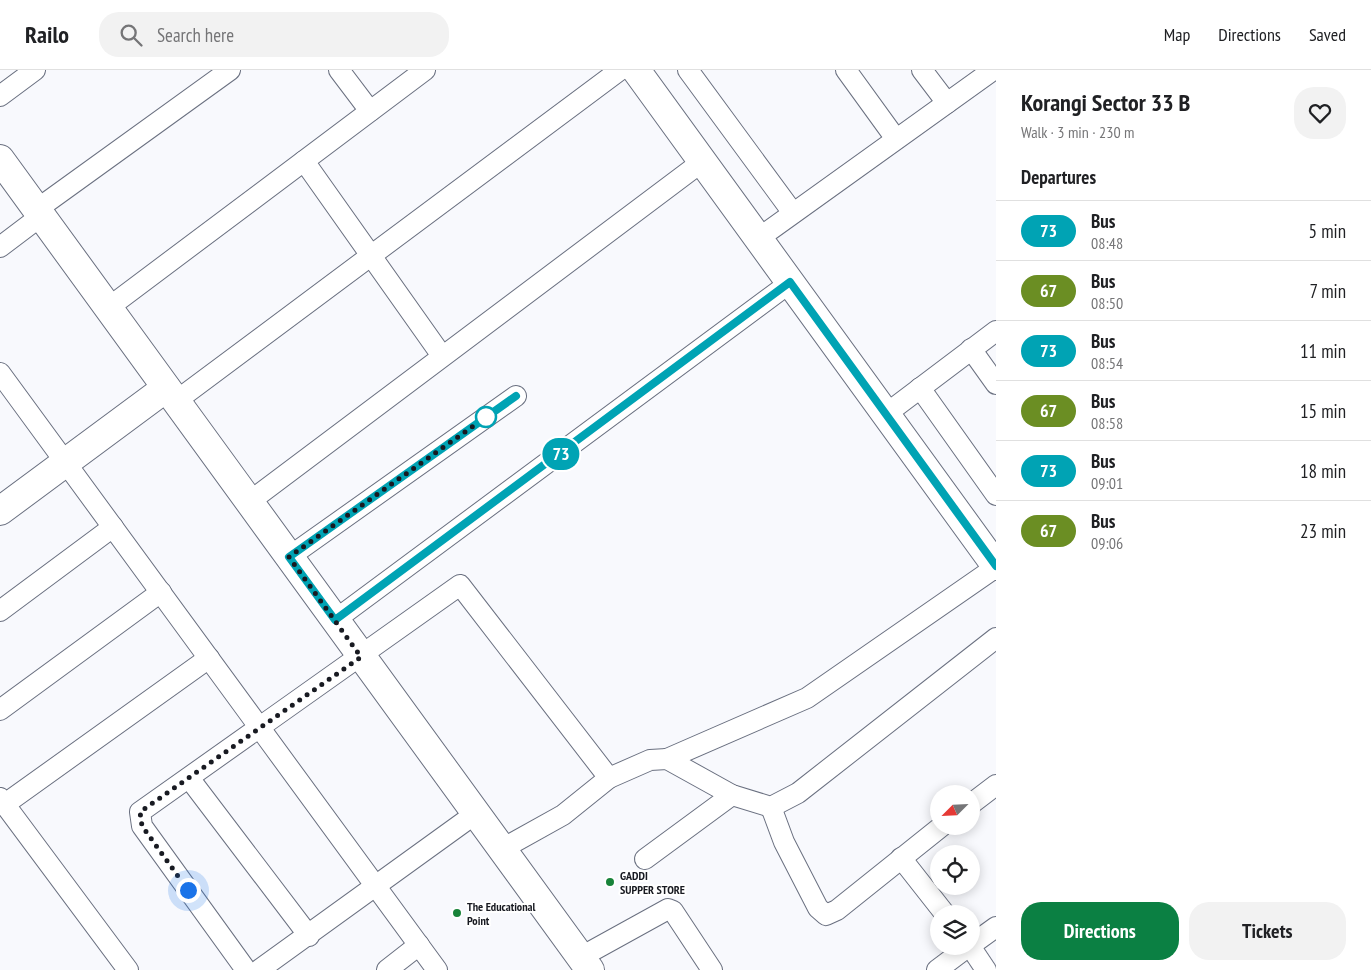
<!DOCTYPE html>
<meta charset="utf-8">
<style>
body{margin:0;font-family:"PT Sans Narrow",sans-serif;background:#f2f2f2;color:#202124;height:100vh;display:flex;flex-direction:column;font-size:19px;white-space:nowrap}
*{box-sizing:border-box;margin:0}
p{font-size:16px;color:#757577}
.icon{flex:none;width:28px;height:28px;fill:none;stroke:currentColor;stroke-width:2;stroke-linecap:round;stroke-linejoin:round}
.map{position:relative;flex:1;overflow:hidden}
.details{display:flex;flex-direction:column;background:#fff;width:375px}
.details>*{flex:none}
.badge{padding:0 10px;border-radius:16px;font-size:18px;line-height:32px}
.needle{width:32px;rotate:246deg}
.fabs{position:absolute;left:930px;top:715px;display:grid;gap:10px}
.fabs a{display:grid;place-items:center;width:50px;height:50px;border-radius:50%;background:#fff;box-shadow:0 2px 12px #0003;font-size:25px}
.you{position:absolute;width:25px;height:25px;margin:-12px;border:4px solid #fff;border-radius:50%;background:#1a73e8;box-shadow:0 0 0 8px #1a73e833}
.map>.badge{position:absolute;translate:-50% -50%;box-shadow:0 0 0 2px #fff}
h2{padding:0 25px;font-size:19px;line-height:45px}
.round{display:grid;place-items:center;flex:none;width:52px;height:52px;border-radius:20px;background:#f2f2f2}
.summary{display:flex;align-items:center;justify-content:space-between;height:85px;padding:0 25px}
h1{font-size:24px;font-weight:700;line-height:38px}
.cta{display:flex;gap:10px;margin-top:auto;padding:10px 25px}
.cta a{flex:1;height:58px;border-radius:20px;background:#0b8043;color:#fff;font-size:20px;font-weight:700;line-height:58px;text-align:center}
.cta a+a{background:#f2f2f2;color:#202124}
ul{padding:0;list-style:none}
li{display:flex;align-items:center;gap:15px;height:60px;padding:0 25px;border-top:1px solid #e0e0e0}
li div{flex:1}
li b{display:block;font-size:19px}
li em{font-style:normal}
li .badge{min-width:55px;font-weight:700;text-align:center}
header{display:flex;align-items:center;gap:30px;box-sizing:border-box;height:70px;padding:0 25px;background:#fff;border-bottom:1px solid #e0e0e0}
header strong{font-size:24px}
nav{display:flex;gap:28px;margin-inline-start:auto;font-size:18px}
.search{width:350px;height:45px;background:#f2f2f2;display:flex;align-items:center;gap:12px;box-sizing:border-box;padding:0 18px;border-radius:20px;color:#757577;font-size:19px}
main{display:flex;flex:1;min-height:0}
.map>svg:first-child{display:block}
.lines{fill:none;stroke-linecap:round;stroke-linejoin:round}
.street-casing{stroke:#6a7080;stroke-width:22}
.secondary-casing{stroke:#6a7080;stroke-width:30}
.street{stroke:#fff;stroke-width:20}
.secondary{stroke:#fff;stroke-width:28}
.line-casing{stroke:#fff;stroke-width:11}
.line{stroke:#00a3b4;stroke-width:8}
.walk{stroke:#181a21;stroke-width:5;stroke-dasharray:0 9}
.stop-dot{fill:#fff;stroke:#00a3b4;stroke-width:2.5}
.poi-dot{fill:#188339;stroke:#fff;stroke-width:2}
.labels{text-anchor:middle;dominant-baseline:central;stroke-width:4;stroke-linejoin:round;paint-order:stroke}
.poi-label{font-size:12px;font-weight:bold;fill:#181a21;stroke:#fff;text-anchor:start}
</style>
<header>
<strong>Railo</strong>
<div class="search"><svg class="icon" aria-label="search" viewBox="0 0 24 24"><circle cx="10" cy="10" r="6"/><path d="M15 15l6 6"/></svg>Search here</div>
<nav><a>Map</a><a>Directions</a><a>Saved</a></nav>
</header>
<main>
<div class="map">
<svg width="996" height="900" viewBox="0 0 996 900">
<rect width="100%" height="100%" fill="#f8f9fd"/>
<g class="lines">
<g class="street-casing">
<g id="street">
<polyline points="339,0 370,41"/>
<polyline points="688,0 793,143"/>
<polyline points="846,0 896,69"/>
<polyline points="922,0 947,33"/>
<polyline points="0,26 35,0"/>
<polyline points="304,91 442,286"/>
<polyline points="36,140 230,0"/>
<polyline points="759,168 993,0"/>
<polyline points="0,177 41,146"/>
<polyline points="108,238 425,0"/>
<polyline points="971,279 996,314"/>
<polyline points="0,303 437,900"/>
<polyline points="920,318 996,425"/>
<polyline points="176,331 620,0"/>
<polyline points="886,344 996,261"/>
<polyline points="249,432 703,91"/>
<polyline points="289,487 516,326"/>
<polyline points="0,541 113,457"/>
<polyline points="335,550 791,212"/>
<polyline points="0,640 161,522"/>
<polyline points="667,689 807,628 996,497"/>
<polyline points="189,708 309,866"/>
<polyline points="0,728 128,900"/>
<polyline points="5,734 209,588"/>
<polyline points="971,734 996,715"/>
<polyline points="771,737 784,772 818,838 826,845 837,840 942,756"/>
<polyline points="502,779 563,745 609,708"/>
<polyline points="901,788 945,844"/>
<polyline points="645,789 732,725"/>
<polyline points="971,875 996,857"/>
<polyline points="970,876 986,900"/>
<polyline points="581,887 668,839 673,841 712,900"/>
<polyline points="246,900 142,756 140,742 460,515 609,708 650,690 667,689 732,725 771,737 798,723 996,568"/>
<polyline points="259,900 475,744"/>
<polyline points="387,900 419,875"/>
<polyline points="937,900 969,876"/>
</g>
</g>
<g class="secondary-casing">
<g id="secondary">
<polyline points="636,0 996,496"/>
<polyline points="0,89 590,900"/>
<polyline points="0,441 166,318"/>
</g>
</g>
<use href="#street" class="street"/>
<use href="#secondary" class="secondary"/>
</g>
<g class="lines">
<g class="line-casing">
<polyline id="line" points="516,326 289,487 335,550 790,212 996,496"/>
</g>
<use href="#line" class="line"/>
<polyline class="walk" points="188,820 142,756 140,742 361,587 289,487 486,347"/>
</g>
<circle class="stop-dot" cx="486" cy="347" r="10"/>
<g class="poi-dot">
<circle cx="610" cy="812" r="5"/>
<circle cx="457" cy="843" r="5"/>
</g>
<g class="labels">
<g class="poi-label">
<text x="620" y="805">GADDI<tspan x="620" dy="14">SUPPER STORE</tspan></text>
<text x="467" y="836">The Educational<tspan x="467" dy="14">Point</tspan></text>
</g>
</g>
</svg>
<div class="fabs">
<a><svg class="needle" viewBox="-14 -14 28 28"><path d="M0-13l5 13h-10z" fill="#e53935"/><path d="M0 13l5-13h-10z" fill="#757577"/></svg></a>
<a><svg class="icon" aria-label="locate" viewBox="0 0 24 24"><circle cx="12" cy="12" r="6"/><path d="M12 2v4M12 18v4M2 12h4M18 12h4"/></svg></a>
<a><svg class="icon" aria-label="layers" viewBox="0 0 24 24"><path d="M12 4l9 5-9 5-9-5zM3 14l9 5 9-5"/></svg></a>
</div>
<div class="you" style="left:188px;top:820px"></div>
<b class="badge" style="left:561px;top:384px;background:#00a3b4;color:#fff">73</b>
</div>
<section class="details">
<div class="summary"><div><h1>Korangi Sector 33 B</h1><p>Walk · 3 min · 230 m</p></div><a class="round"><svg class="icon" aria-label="heart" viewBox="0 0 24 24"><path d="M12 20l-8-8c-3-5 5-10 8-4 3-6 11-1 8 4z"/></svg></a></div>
<h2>Departures</h2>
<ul>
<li><span class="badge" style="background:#00a3b4;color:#fff">73</span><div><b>Bus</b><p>08:48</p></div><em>5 min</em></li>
<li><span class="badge" style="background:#6b8e23;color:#fff">67</span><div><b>Bus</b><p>08:50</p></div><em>7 min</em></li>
<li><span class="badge" style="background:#00a3b4;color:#fff">73</span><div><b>Bus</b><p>08:54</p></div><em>11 min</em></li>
<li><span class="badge" style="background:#6b8e23;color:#fff">67</span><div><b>Bus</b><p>08:58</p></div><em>15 min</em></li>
<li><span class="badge" style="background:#00a3b4;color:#fff">73</span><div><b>Bus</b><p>09:01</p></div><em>18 min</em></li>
<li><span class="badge" style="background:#6b8e23;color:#fff">67</span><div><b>Bus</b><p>09:06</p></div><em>23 min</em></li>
</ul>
<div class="cta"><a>Directions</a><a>Tickets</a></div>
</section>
</main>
